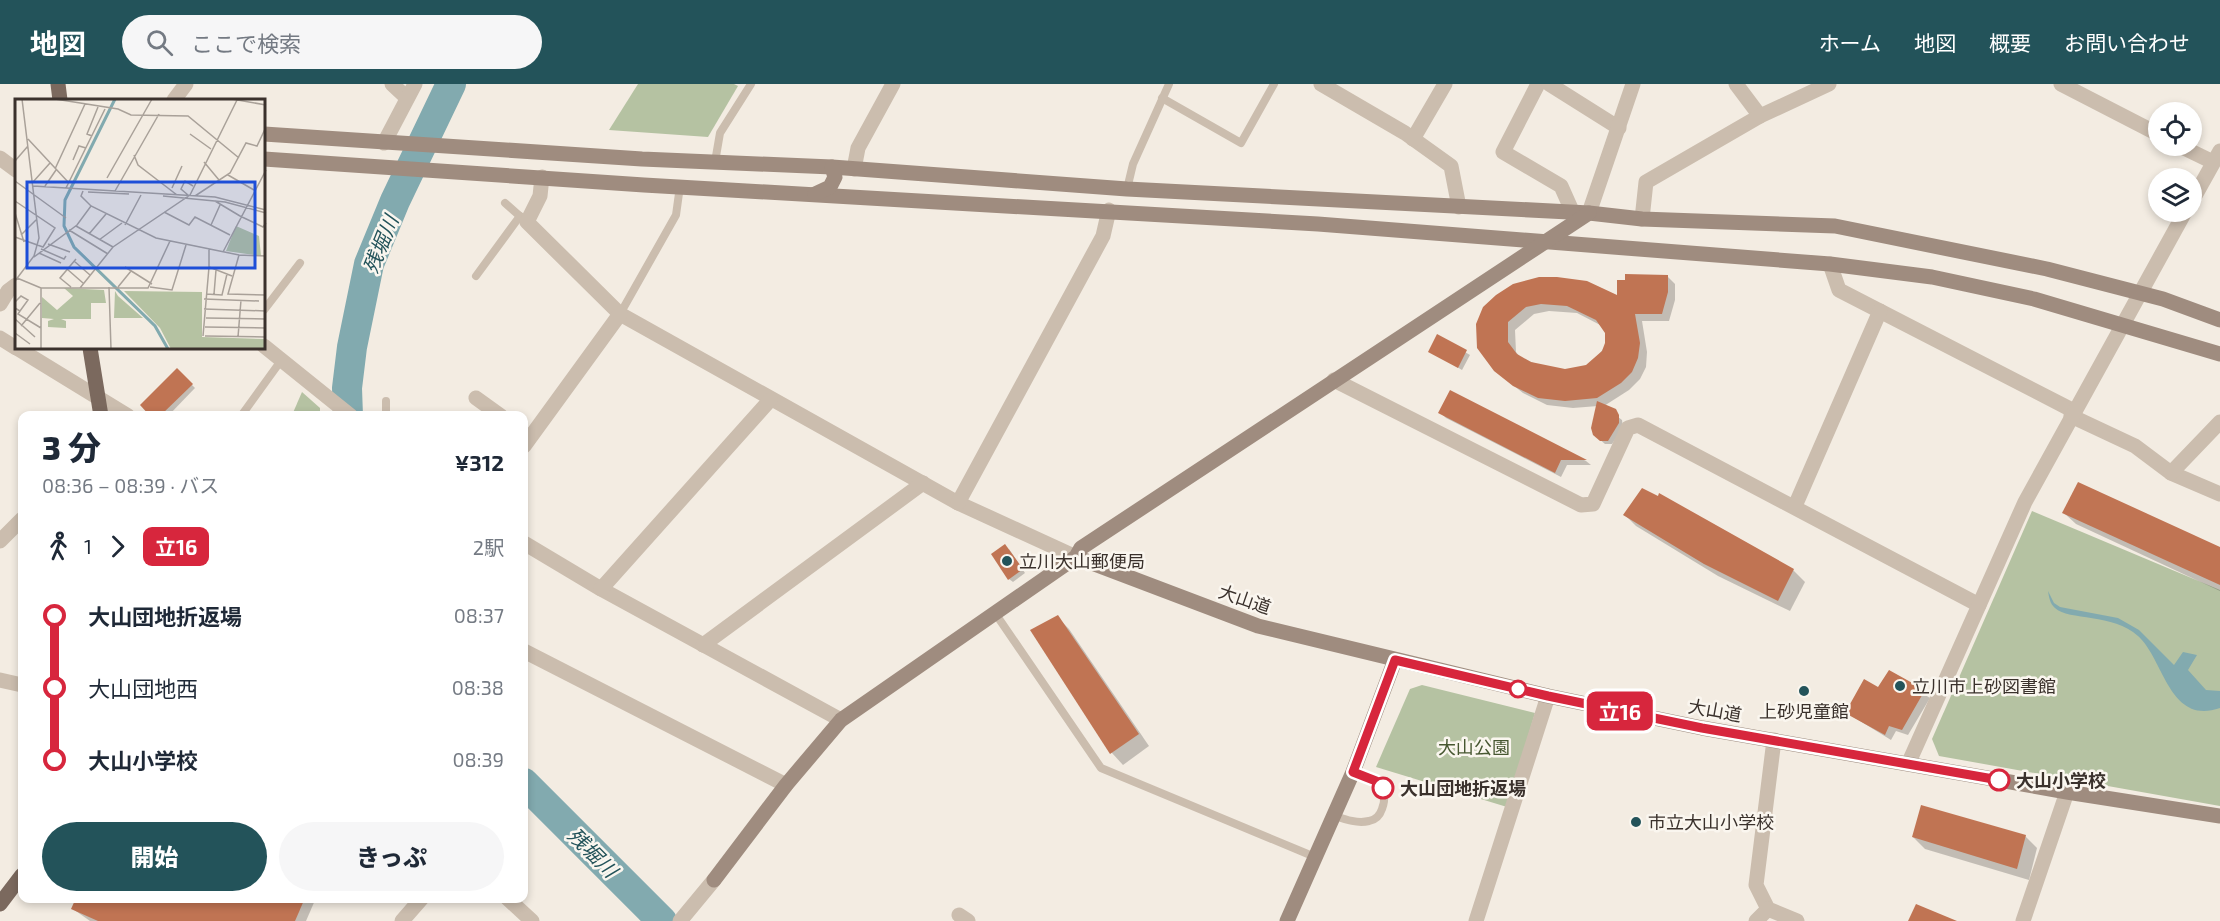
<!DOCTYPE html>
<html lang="ja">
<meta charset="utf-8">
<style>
body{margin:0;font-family:"Exo 2","Noto Sans JP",sans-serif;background:#f6f6f7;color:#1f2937;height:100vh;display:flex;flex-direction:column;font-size:22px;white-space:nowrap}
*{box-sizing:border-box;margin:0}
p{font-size:20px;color:#747a83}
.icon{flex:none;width:33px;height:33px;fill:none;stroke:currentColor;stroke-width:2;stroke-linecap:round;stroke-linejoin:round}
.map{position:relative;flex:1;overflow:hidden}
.side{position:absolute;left:18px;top:327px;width:510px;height:492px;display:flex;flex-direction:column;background:#fff;border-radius:12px;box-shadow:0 3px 9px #0003}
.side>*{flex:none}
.badge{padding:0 12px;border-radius:9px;font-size:21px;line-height:39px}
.tools{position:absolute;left:2148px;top:18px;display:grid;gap:12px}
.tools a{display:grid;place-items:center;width:54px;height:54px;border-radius:50%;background:#fff;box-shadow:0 3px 9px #0003;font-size:30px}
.map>.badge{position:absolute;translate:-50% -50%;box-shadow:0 0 0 3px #fff}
.legs{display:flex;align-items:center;gap:9px;height:66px;padding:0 24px;font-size:20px}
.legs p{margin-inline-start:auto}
.overview{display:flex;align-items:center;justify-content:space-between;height:102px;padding:0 24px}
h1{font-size:33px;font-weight:800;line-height:45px}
.action{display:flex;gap:12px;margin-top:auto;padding:12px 24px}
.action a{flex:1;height:69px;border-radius:36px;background:#23535a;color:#fff;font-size:24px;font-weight:800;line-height:69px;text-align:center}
.action a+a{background:#f6f6f7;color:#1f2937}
ul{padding:0 24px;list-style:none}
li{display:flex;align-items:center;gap:21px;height:72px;font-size:22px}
li i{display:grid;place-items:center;width:9px;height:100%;margin:0 8px;background:currentColor}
li i::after{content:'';width:15px;height:15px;margin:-8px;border:4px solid;border-radius:50%;background:#fff}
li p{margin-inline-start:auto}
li:first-child i{background:linear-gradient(#0000 50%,currentColor 0)}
li:last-child i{background:linear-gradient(currentColor 50%,#0000 0)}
header{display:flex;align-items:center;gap:36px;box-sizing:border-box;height:84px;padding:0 30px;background:#23535a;color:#fff}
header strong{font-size:28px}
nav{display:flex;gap:33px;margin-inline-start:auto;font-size:21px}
.search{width:420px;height:54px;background:#f6f6f7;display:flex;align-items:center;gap:15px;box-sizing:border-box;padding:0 21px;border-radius:33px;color:#747a83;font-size:22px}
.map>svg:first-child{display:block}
.green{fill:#b5c2a2}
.water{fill:#82aaaf}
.shadow{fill:#0003;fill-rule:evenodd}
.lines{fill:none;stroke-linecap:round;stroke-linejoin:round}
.river{stroke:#82aaaf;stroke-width:30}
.building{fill:#c07453;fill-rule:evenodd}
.lane{stroke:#cbbdae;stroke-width:8}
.street{stroke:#cbbdae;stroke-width:15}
.secondary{stroke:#9f8c7f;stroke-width:15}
.primary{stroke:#7b695e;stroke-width:15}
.line-1-casing{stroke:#fff;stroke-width:14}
.line-1{stroke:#d7263d;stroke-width:9}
.poi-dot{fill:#23535a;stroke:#faf6ef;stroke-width:2}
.stop-1-dot{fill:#fff;stroke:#d7263d;stroke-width:3}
.labels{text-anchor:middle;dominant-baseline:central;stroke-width:5;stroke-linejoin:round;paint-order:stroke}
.poi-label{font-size:18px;fill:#3a312c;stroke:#faf6ef;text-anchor:start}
.street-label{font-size:18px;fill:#3a312c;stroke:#faf6ef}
.park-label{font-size:18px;fill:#475731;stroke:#faf6ef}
.stop-label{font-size:18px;font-weight:bold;fill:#3a312c;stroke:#faf6ef;text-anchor:start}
.water-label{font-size:20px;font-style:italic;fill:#23535a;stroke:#faf6ef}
.inset-river{fill:none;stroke:#82aaaf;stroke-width:3}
.inset-road{fill:none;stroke:#a9a199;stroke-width:1.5}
.view{fill:#1d4ed8;fill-opacity:0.15;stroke:#1d4ed8;stroke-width:3}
.inset-edge{fill:none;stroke:#3a312c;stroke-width:3}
</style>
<header>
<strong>地図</strong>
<div class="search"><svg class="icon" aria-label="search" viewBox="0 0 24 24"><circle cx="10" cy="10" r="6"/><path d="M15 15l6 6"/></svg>ここで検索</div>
<nav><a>ホーム</a><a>地図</a><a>概要</a><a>お問い合わせ</a></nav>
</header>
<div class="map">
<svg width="2220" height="837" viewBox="0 0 2220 837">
<rect width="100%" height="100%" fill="#f3ece2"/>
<g class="green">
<polygon points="638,0 734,0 738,2 708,53 609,46"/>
<polygon points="302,308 320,324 320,331 292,331"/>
<polygon points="2032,427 2220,506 2220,722 1939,672 1932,655"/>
<polygon points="1422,601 1535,629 1507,723 1376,683 1410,605"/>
</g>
<path class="water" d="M2048,507L2054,519L2060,523L2118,534L2139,546L2174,581L2183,568L2197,571L2188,586L2206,606L2220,607V624C2169,642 2164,575 2138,552C2113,529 2069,537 2055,524C2050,520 2049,513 2048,507Z"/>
<g class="shadow">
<path d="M1667,192L1675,200V216L1669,237H1642L1647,268L1646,283L1640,295L1629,306L1604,322L1622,336L1623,344L1612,360H1605L1598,354V322L1573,324L1547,321L1523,309L1504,294L1485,224L1619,213ZM1549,227L1577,229L1604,243L1607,259L1595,277L1576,286L1547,285L1520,273L1516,268L1515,246L1534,230Z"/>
<polygon points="1438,252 1470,271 1462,286 1430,267"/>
<polygon points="177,286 195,304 168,332 152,332"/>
<polygon points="1450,309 1586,377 1591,381 1567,381 1561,393 1446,334 1440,328"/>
<polygon points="2064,429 2220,465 2220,507 2076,440"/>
<polygon points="1625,431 1793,486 1805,498 1790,527 1718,492 1636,442"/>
<polygon points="1009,465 1025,489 1013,498 1009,495"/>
<polygon points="1057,533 1069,545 1149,662 1123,681 1112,669"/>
<polygon points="1890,588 1930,614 1908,651 1896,647 1891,656 1847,629 1879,605"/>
<polygon points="2025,752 2037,764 2029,796 1925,765 1913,753"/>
<polygon points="78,814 316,814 306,837 90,837 73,825"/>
</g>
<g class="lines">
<g class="river">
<polyline points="348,332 347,304 352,263 369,180 395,117 451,0"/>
<polyline points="524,699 662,837"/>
</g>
</g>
<g class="building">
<path d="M1625,190L1668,191V208L1662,230H1635L1640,259L1638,274L1632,288L1621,299L1597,314L1565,317L1538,314L1513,302L1494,287L1477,264L1476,240L1483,223L1496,211L1513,200L1539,193H1557L1587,197L1617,211V196H1625ZM1541,220L1567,222L1596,236L1605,249V259L1602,267L1586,281L1565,285L1531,278L1517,270L1508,258V238L1526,223Z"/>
<polygon points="1437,250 1467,266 1458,284 1428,268"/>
<polygon points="177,284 193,300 160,332 150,332 140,321"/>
<polygon points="1450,306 1587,376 1561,376 1555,389 1438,329"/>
<polygon points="1597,317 1616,325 1619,331 1619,339 1608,357 1600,357 1593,351 1591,344"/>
<polygon points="2078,398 2220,463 2220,501 2062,429"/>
<polygon points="1642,404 1658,412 1659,409 1794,485 1778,517 1704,480 1623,431"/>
<polygon points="1005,460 1023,485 1008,496 991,470"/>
<polygon points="1058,531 1139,650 1110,670 1030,546"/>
<polygon points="1889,586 1925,606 1902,646 1889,642 1885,651 1845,629 1864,595 1878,603"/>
<polygon points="1921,721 2026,751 2017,785 1912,753"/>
<polygon points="76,814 305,814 295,837 98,837 71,825"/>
<polygon points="1916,820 1957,837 1908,837"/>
</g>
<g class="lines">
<g class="lane">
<polyline points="1162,14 1241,59 1274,0"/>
<polyline points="715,78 720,49 751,0"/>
<polyline points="1127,105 1133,80 1169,0"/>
<polyline points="505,119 522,134"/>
<polyline points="476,192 520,132"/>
<polyline points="264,226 300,179"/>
<polyline points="620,230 676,131 680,102"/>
<polyline points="386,317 386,332"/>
<polyline points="241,332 280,278"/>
<polyline points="995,529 1101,684 1315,773"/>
<path d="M1332,731C1344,735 1357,740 1369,737C1376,736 1380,731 1382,725C1391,701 1371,695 1353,688"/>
</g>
<g class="street">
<polyline points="392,0 407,14"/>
<polyline points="1321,0 1405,49 1451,82 1459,123"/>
<polyline points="1538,0 1503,68 1561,102 1573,129"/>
<polyline points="1549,0 1619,44"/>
<polyline points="1736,0 1760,32"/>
<polyline points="2061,0 2158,50"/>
<polyline points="174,16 186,0"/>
<polyline points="1413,55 1445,0"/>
<polyline points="384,59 415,0"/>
<polyline points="2180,62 2213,78"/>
<polyline points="0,74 16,86"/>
<polyline points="854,85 858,64 893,0"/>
<polyline points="542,93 540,112 527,138 620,230 958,419 1076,473"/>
<polyline points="2192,117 2220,67"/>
<polyline points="1589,129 1633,0"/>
<polyline points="1642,135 1646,98 1760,32 1829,0"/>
<polyline points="1830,180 1839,206 2074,327"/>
<polyline points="0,220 8,207 16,201"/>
<polyline points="0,254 16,264"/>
<polyline points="264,262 351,332"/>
<polyline points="17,264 128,332"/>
<polyline points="1334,296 1581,421 1593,420 1628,344 1638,341 1979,521"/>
<polyline points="476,314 501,332"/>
<polyline points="2071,332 2135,362 2171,389 2220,410"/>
<polyline points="524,362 620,230"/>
<polyline points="2171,389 2220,338"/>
<polyline points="958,419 1103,152 1109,126"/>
<polyline points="1795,422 1880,227"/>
<polyline points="0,457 22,435"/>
<polyline points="524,459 601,505 841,636"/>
<polyline points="601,505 770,316"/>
<polyline points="703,561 923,399"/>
<polyline points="524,567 786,701"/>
<polyline points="0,596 22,601"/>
<polyline points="1774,656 1756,801 1768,825 1797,837"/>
<polyline points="1909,678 2025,418 2185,128"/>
<polyline points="507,814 532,837"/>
<polyline points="959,831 968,837"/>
<polyline points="402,837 422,814"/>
<polyline points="680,837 714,796"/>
<polyline points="1476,837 1548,612"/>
<polyline points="1756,837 1768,825"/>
<polyline points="2023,837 2067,708"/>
</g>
<g class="secondary">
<polyline points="264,50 642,75 832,83 1127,105 1589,129 1642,135 1835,142 2047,185 2163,215 2220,236"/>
<polyline points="264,75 644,101 1318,140 1830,180 1932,193 2034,215 2220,270"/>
<polyline points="815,110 830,103 835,93 832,83"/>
<polyline points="1076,473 1258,542 1548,612 1702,644 2067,708 2220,732"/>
<polyline points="714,796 786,701 841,636 1076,473 1081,464 1589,129"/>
<polyline points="1287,837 1353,688 1395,576"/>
</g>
<g class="primary">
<polyline points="58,0 60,16"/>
<polyline points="90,264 101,332"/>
<polyline points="0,820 22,791"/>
</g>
</g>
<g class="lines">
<g class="line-1-casing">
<polyline id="line-1" points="1383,704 1376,697 1353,688 1395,576 1548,612 1702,644 1999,696"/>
</g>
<use href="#line-1" class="line-1"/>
</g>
<g class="poi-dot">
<circle cx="1007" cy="477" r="6"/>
<circle cx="1900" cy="602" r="6"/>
<circle cx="1804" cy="607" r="6"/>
<circle cx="1636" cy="738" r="6"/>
</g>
<g class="stop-1-dot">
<circle cx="1518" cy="605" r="8"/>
<circle cx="1999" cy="696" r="10"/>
<circle cx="1383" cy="704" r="10"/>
</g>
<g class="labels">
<g class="poi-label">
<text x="1019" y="477">立川大山郵便局</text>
<text x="1912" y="602">立川市上砂図書館</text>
<text x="1804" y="627" text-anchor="middle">上砂児童館</text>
<text x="1648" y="738">市立大山小学校</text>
</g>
<g class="street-label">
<text transform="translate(1245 515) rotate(19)">大山道</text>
<text transform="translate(1715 626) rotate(10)">大山道</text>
</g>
<g class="park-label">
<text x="1474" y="663">大山公園</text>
</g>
<g class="stop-label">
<text x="2016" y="696">大山小学校</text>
<text x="1400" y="704">大山団地折返場</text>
</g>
<g class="water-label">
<text transform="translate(380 160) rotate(-68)">残堀川</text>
<text transform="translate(593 768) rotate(45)">残堀川</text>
</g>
</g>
<g transform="translate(15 15)">
<rect width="250" height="250" fill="#f3ece2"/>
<path d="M221,127L244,137L246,157L211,152ZM49,189L89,191L91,204H76V220H46L51,222V229L33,228V222L39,220L27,219V198L42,211L58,197ZM100,192L103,197L128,219H99ZM109,192L187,193V238L250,240V250H156L145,229Z" fill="#b5c2a2"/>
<path class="inset-river" d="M100,0L50,101L49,127L59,148L140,227L153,250"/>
<path class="inset-road" d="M40,0L103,10L116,16L173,17L224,59M217,0L251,6M175,35L196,50M77,37L72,35L83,8M13,40L54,84M119,56L123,66L162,96M58,61L64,47L71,49M0,62L13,47M189,63L204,81M40,70L70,5M213,76L239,91M92,79L137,0M0,82L51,119M18,83L35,64M18,87L200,98L251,111M30,87L41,71M51,89L90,10M157,89L167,67M68,92L66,97L76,107L141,139L224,156L251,157M100,92L144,15M73,93L114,95M173,96L166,90L170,82L178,87M148,97L210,103L251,114M180,97L215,74L231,44L242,47L251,28M0,102L40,129L28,148L0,138M200,102L225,117M149,113L174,126L180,118L215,136M0,114L9,143M225,117L248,128L251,124M110,126L126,96M196,126L205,106M61,127L98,148M54,131L93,155M74,135L91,115M6,136L22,120M84,141L107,124M33,145L55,153M26,150L49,160L51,157M194,150V168L217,177M208,153L251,71M24,154L46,164M224,156L213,195L251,196M19,158L62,126L76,107M59,162L75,176M110,168L137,185M52,170L68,184M2,179L26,189M0,182L19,157L24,139L7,0M56,188L45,179L61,160M94,188L96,250M103,188L116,172M135,188L157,191L171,146M65,189L98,148L175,96L222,1M191,195L207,196L212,175M199,195L201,171M189,200L244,202M0,203L6,197L13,201L5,212M0,209L5,212L3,215L26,229M189,210L251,212M191,219L251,220M0,220L20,238M6,227L25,204M190,228L251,229M0,234L15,245M188,237L194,168M190,237L251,238M223,238L226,201M26,250V189H133L155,142"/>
<path class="view" d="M12,83H240V169H12Z"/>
<rect width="250" height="250" class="inset-edge"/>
</g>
</svg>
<div class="tools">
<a><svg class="icon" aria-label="locate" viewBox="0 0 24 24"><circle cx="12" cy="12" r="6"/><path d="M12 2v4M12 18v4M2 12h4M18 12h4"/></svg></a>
<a><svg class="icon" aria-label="layers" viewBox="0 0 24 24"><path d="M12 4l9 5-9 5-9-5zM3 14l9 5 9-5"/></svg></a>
</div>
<b class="badge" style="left:1620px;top:627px;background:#d7263d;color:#fff">立16</b>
<section class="side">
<div class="overview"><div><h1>3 分</h1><p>08:36 – 08:39 · バス</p></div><b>¥312</b></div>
<div class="legs"><svg class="icon" aria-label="walk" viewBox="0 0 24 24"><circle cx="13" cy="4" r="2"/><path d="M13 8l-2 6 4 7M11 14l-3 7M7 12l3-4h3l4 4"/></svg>1<svg class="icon" aria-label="forward" viewBox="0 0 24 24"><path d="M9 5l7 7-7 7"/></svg><b class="badge" style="background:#d7263d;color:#fff">立16</b><p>2駅</p></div>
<ul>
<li><i style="color:#d7263d"></i><b>大山団地折返場</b><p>08:37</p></li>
<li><i style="color:#d7263d"></i><span>大山団地西</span><p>08:38</p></li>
<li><i style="color:#d7263d"></i><b>大山小学校</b><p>08:39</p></li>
</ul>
<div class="action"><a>開始</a><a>きっぷ</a></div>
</section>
</div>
